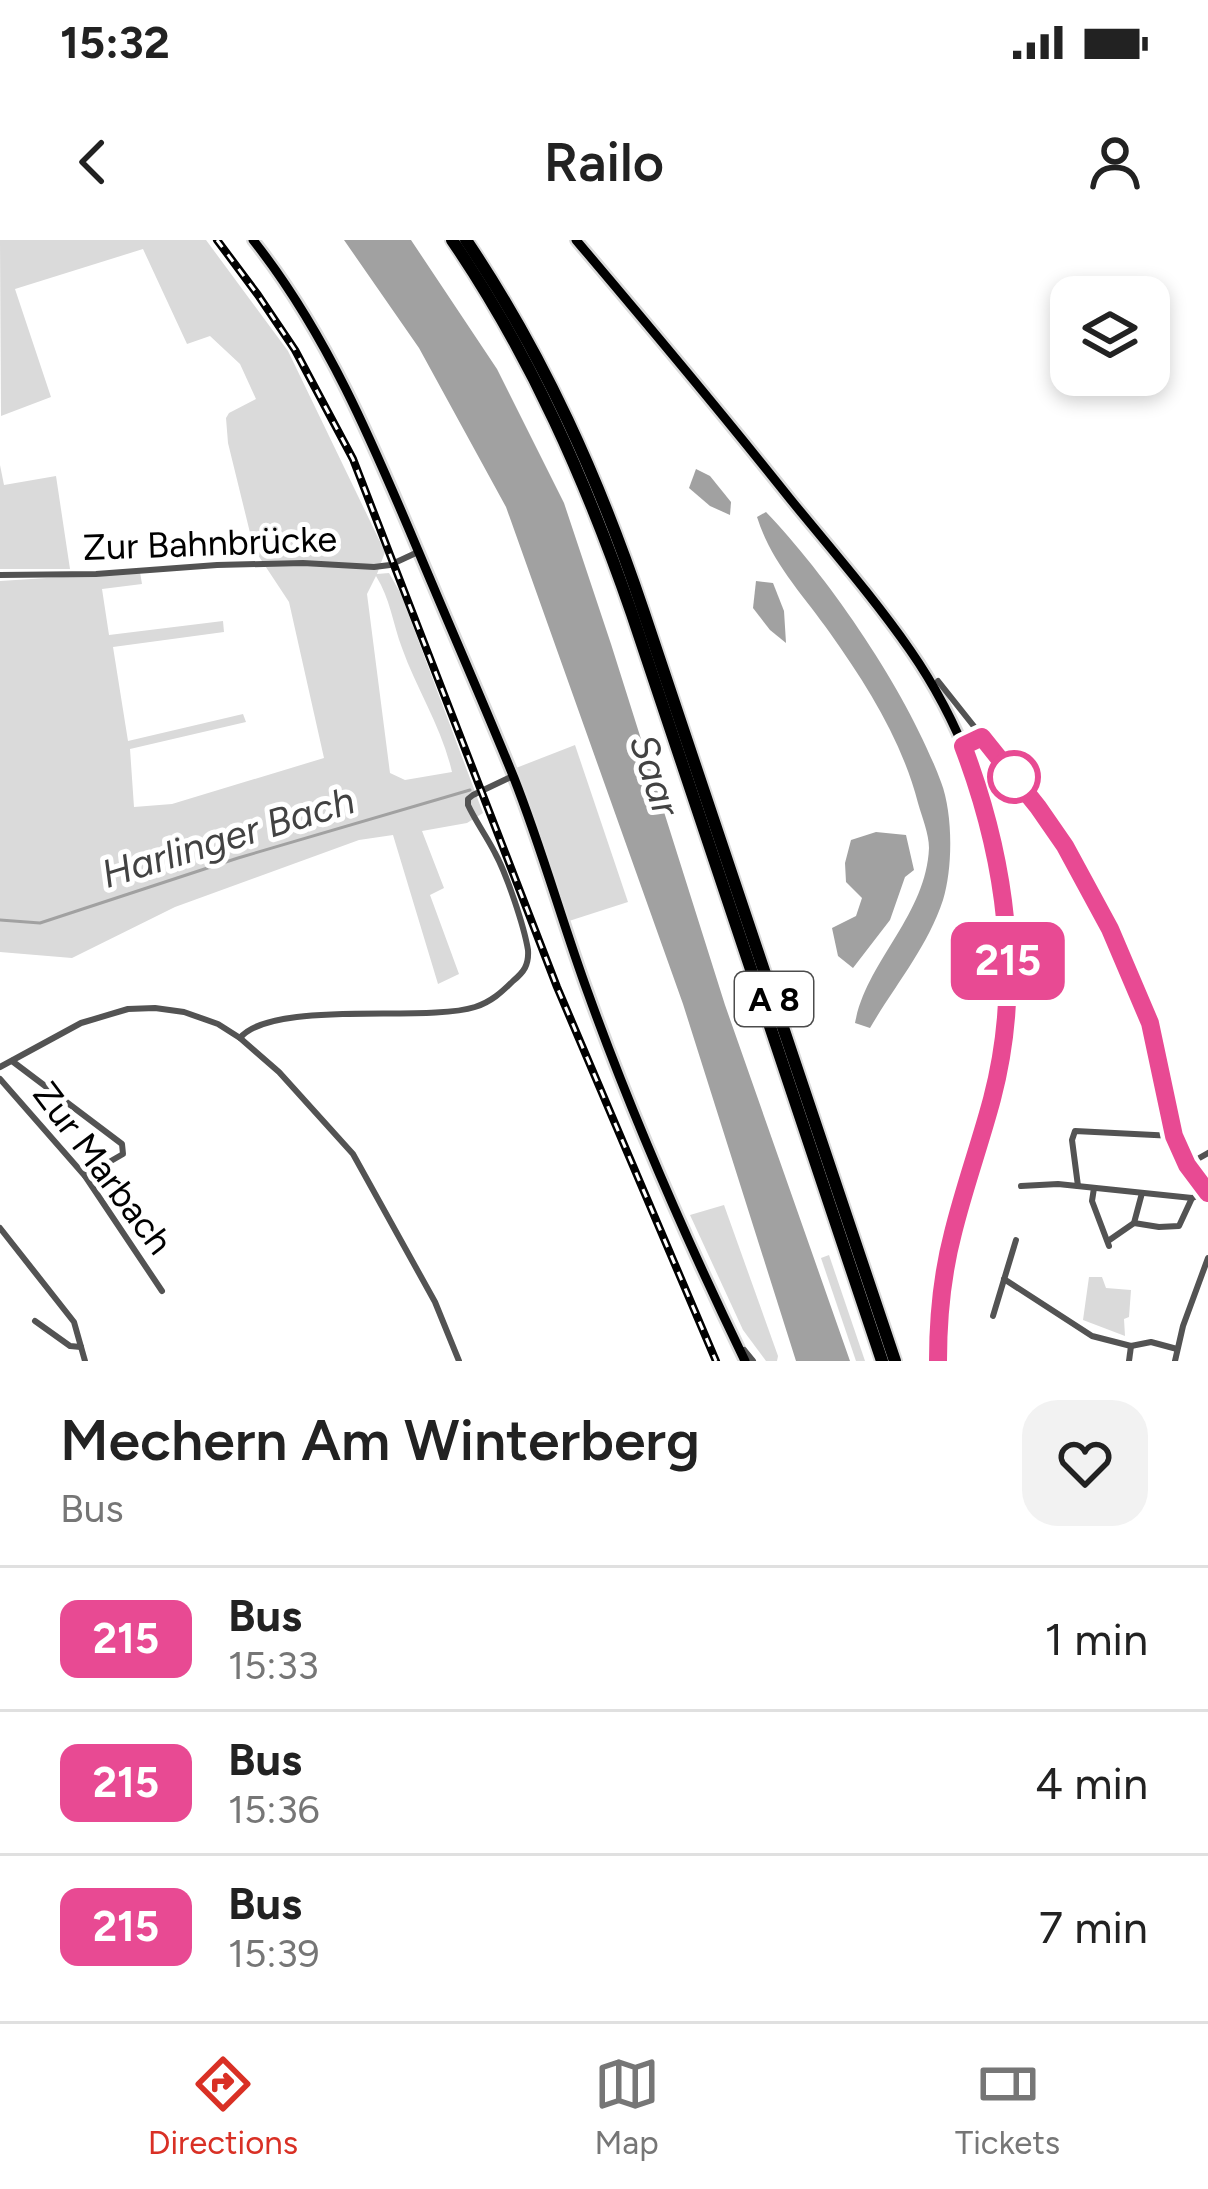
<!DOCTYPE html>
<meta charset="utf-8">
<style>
body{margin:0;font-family:Figtree,sans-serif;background:#f2f2f2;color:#222;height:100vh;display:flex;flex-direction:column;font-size:45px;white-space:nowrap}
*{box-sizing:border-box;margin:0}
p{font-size:39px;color:#767676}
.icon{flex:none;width:66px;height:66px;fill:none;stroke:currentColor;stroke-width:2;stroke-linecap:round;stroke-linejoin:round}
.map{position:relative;height:1121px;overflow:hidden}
.drawer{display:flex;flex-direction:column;background:#fff;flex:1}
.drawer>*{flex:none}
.badge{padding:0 24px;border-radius:18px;font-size:42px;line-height:78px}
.fabs{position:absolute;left:1050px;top:36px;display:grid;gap:24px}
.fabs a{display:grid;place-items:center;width:120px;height:120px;border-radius:24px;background:#fff;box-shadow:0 6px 18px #0003;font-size:60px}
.map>.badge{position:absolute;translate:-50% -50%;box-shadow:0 0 0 6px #fff}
.round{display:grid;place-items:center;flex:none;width:126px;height:126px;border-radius:36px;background:#f2f2f2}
.head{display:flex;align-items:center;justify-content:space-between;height:204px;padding:0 60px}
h1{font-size:57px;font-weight:600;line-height:90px}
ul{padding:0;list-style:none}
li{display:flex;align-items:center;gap:36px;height:144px;padding:0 60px;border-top:3px solid #e0e0e0}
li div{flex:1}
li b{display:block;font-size:45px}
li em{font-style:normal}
li .badge{min-width:132px;font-weight:700;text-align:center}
.status{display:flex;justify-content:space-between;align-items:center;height:84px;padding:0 60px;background:#fff;direction:ltr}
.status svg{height:33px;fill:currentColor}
header{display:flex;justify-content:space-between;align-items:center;height:156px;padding:0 60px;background:#fff;font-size:54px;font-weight:600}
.tabs{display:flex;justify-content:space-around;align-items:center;height:168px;border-top:3px solid #e0e0e0;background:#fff;font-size:33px;color:#767676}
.tabs a{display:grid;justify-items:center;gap:6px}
.tabs .on{color:#d93025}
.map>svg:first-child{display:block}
.green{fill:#dadada;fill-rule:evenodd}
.water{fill:#a1a1a1}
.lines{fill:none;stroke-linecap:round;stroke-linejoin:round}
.stream{stroke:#a1a1a1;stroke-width:3}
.major-casing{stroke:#dbdbdb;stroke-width:14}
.highway-casing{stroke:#dbdbdb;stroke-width:16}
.minor{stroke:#535353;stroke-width:6}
.major{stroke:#000;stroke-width:9}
.highway{stroke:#000;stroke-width:12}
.rail-casing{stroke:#000;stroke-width:8}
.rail{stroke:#fff;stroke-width:3;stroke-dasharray:9;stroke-linecap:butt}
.line-casing{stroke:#fff;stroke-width:27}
.line{stroke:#e84a93;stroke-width:18}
.stop-dot{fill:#fff;stroke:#e84a93;stroke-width:6}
.labels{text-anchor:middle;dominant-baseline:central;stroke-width:10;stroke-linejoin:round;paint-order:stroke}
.shield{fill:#fff;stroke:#4c4c4c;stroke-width:3}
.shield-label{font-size:33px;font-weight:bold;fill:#000}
.street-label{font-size:36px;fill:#000;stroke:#fff}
.water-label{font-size:39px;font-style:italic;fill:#424242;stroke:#fff}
</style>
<div class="status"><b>15:32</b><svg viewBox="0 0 49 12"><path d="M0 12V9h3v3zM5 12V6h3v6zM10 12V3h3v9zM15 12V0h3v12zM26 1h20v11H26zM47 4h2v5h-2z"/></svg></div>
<header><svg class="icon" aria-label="back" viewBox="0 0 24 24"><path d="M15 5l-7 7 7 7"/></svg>Railo<svg class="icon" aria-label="person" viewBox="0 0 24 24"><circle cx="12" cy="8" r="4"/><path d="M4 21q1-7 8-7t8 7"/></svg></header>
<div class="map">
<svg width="1208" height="1121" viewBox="0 0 1208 1121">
<rect width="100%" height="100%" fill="#fff"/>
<g class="green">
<path d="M0,0H206L288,111L385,312L377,334L389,333L401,354L483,573L467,583L422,591L444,648L430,655L459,734L438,744L393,595L359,600L175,667L72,718L0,712V341L140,332L142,344L102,349L109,395L223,381L224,392L113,407L128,501L243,474L246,482L130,509L134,567L172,564L324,518L289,362L254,309L228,203L226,178L229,173L256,159L240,124L210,96L187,104L143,9L15,49L51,157L1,176ZM376,336C390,358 393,384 402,408C417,450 442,488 452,532L405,540L390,533L367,354Z"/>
<polygon points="0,225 4,245 56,236 70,329 0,329"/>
<polygon points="575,505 628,662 569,681 516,528"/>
<polygon points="724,965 778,1116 777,1121 766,1121 743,1090 690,975"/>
<polygon points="829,1015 865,1121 856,1121 821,1018"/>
<polygon points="1089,1037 1102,1037 1106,1048 1131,1050 1129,1077 1124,1079 1125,1096 1083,1080"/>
</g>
<g class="water">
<polygon points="344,0 411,0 497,129 564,263 611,404 725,765 850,1121 796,1121 683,764 506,267 419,108"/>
<polygon points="696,229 710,236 731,262 730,275 710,266 689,248"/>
<path d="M766,272C831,340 908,453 941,542C953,573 953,628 943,660C927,708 895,745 870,788L855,783C867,720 926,676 929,608C929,594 922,577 918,563C902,501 867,445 830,393C802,353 772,324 757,277Z"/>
<polygon points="756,341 773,343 784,371 786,403 770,390 753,368"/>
<polygon points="876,592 906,595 914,630 905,637 890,680 853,728 838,716 832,688 856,676 862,658 846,642 845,623 851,600"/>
</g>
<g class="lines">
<polyline class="stream" points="0,680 40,683 238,618 470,550"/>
<g class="major-casing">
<g id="major">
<path d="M253,0C334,102 382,226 433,346C460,410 488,474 514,538C542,609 562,682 588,753C633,878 687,1001 745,1121"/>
<path d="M576,0C649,86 721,172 791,260C831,309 874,358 910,410C981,512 1015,640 1007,764C1001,845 971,917 952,994C942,1036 938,1079 937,1121"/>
</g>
</g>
<g class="highway-casing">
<g id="highway">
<path d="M452,0C531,116 586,241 632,374L882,1121"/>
<path d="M466,0C544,116 599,239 643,370L895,1121"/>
</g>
</g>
<g class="minor">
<polyline points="0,335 96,334 217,325 303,323 374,327 390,325 418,312"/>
<polyline points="938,441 1038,567 1078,627 1110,689 1143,765 1180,911 1208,953"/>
<path d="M240,798C272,759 425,783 475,767C491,762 502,752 513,741C524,732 529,725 528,710C524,686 507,635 495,613C487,597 476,582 468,565V559L473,555L513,536"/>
<polyline points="12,821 122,904 123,914 85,936"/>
<polyline points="0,827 81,783 128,769 155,768 184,772 218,784 240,798 279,832 353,914 435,1062 459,1121"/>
<polyline points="0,839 85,936 162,1051"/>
<polyline points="1187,925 1208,913"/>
<polyline points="1021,946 1058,944 1192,958 1208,952"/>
<polyline points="1078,946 1072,900 1075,891 1174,896"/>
<polyline points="1094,948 1092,961 1109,1006"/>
<polyline points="1134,983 1159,987 1179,986 1192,958"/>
<polyline points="0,988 74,1082 85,1121"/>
<polyline points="1108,1001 1134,983 1142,953"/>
<polyline points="1004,1039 1092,1096 1131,1106 1151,1102 1177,1109"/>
<polyline points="993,1076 1016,1000"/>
<polyline points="35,1081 70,1106 81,1107"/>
<polyline points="744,1110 753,1121"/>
<polyline points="1129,1121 1131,1106"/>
<polyline points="1175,1121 1183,1086 1208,1018"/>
</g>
<use href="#major" class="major"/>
<use href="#highway" class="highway"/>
<g class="rail-casing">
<polyline id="rail" points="217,0 258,55 295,110 353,219 557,747 716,1121"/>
</g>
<use href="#rail" class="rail"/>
</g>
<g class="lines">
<g class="line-casing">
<path id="line" d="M938,1121C938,1078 942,1035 953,993C964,948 980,904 992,859C1023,741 1006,619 963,506L982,497L1038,567L1065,606L1110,689L1150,783L1174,896L1187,925L1208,953"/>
</g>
<use href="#line" class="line"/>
</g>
<circle class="stop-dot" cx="1014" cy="537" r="24"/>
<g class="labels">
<rect class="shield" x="735" y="732" width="78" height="54" rx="9"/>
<g class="shield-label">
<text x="774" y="759">A 8</text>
</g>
<g class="street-label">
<text transform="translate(210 303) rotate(-2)">Zur Bahnbrücke</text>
<text transform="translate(103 928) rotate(53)">Zur Marbach</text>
</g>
<g class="water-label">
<text transform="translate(655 535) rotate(72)">Saar</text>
<text transform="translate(228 597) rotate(-17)">Harlinger Bach</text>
</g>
</g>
</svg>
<div class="fabs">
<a><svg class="icon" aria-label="layers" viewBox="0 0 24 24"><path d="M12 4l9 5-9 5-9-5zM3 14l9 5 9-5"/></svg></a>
</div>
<b class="badge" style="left:1008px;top:721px;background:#e84a93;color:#fff">215</b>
</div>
<section class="drawer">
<div class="head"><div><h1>Mechern Am Winterberg</h1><p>Bus</p></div><a class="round"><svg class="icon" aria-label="heart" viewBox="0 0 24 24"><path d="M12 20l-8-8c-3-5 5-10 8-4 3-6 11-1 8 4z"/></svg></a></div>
<ul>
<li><span class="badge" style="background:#e84a93;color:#fff">215</span><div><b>Bus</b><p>15:33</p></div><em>1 min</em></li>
<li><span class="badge" style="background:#e84a93;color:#fff">215</span><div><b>Bus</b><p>15:36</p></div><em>4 min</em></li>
<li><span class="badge" style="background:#e84a93;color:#fff">215</span><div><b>Bus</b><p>15:39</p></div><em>7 min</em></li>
</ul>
</section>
<nav class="tabs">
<a class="on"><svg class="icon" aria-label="directions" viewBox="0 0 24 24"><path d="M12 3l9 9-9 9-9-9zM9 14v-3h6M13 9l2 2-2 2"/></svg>Directions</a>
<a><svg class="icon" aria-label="map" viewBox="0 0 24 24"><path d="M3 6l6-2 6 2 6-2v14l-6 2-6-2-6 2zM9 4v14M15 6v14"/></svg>Map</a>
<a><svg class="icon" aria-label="tickets" viewBox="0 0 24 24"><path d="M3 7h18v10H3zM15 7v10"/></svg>Tickets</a>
</nav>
